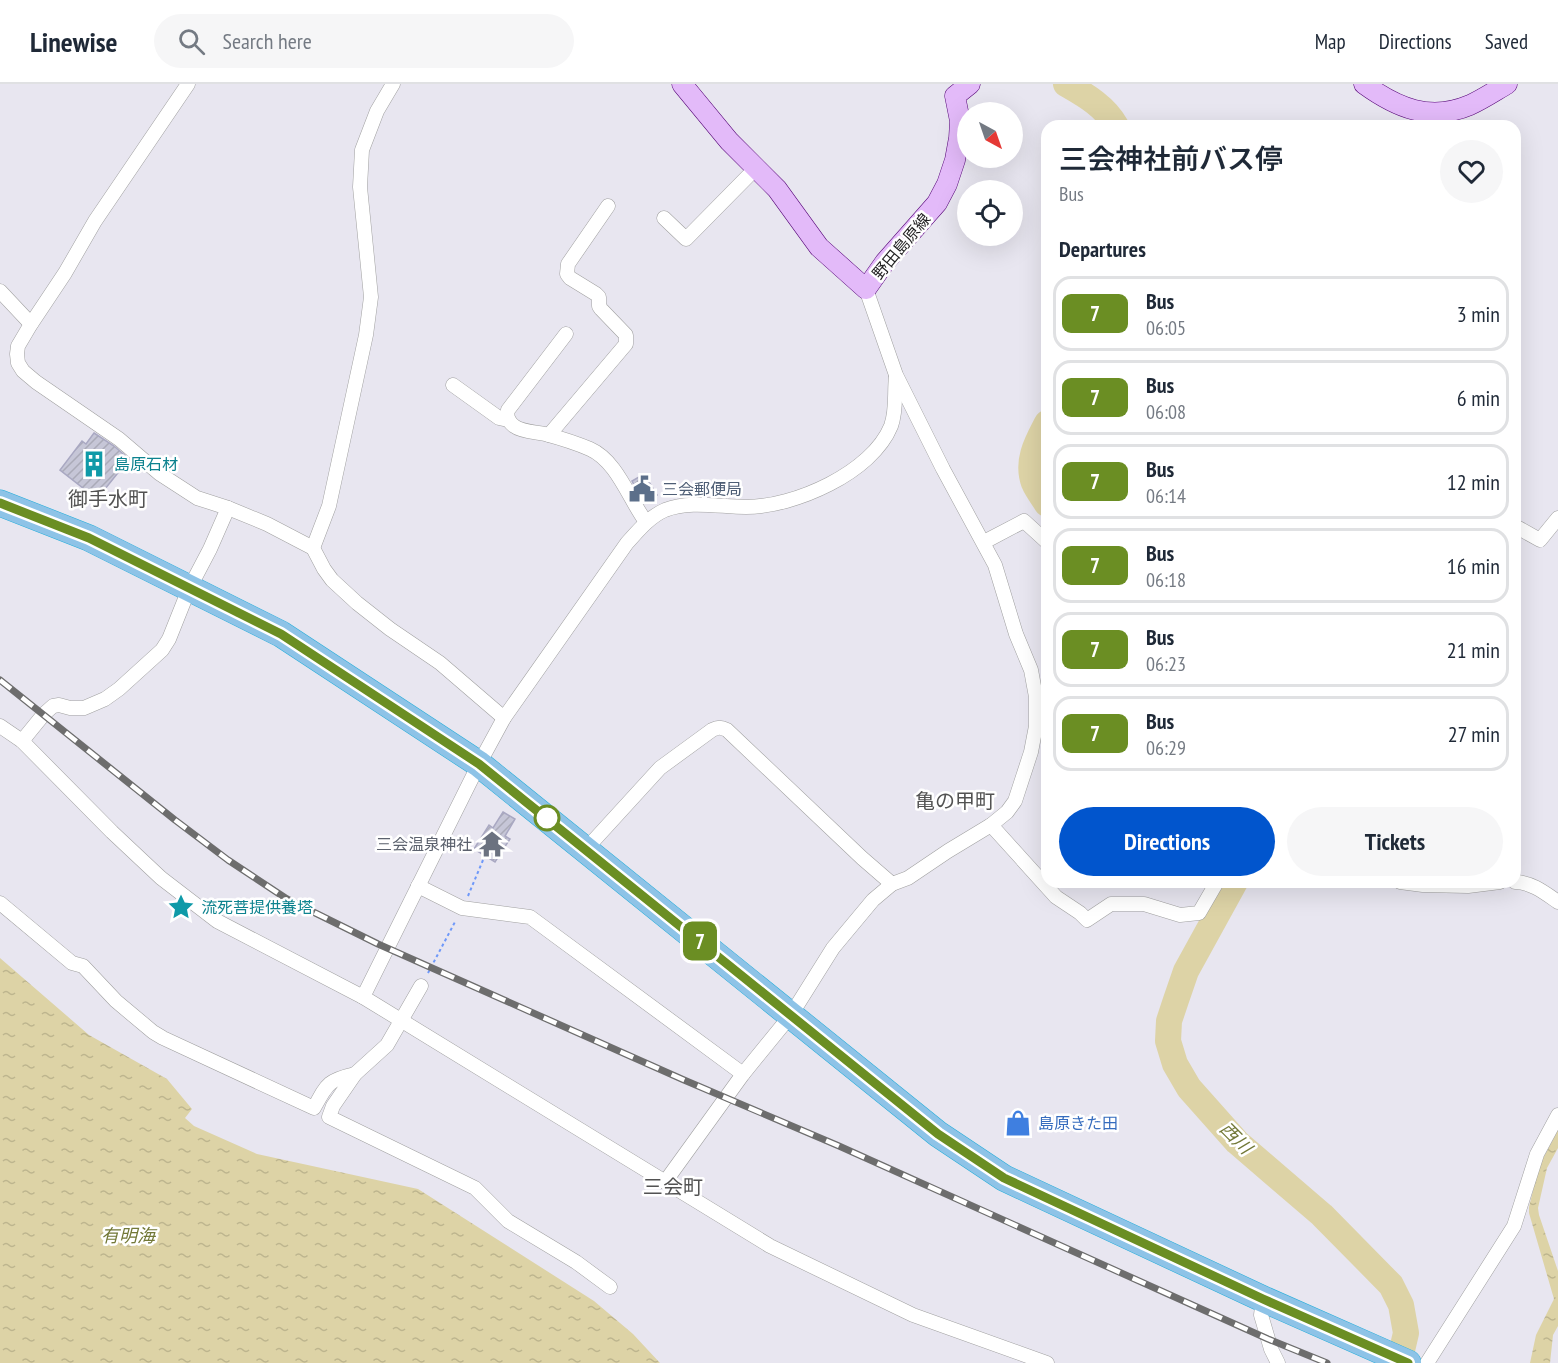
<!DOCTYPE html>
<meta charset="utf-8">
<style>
body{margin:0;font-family:"PT Sans Narrow","Noto Sans JP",sans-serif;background:#f6f6f7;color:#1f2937;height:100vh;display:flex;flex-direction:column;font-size:22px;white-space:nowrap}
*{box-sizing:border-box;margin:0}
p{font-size:20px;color:#747a83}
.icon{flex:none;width:33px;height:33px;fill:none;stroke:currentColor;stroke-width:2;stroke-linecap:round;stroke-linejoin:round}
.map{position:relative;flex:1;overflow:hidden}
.side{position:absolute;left:1041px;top:36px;width:480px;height:768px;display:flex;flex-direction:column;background:#fff;border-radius:18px;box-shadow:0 6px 24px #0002}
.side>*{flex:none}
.badge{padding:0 12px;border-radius:9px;font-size:21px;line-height:39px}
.needle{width:39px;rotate:140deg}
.fabs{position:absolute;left:957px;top:18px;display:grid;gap:12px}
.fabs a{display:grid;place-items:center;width:66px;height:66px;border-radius:50%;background:#fff;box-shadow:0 6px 24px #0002;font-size:30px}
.map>.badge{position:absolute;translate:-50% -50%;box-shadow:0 0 0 3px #fff}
h2{padding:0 18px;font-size:22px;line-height:54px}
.round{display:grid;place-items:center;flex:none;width:63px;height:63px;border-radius:32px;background:#f6f6f7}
.head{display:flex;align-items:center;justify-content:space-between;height:102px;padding:0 18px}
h1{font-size:28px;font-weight:600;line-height:45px}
.button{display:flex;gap:12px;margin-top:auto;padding:12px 18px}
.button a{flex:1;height:69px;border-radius:36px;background:#0155cd;color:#fff;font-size:24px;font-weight:600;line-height:69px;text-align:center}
.button a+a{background:#f6f6f7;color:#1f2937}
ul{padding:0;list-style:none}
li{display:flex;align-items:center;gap:18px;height:75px;margin:0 12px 9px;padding:0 6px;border:3px solid #e0e1e3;border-radius:18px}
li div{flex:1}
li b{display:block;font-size:22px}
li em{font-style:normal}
li .badge{min-width:66px;font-weight:700;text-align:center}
header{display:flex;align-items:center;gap:36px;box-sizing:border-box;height:84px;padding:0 30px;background:#fff;border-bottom:2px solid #e0e1e3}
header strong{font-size:28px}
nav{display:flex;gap:33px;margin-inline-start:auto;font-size:21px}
.search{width:420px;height:54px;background:#f6f6f7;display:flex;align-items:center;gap:15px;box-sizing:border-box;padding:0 21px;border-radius:33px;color:#747a83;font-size:22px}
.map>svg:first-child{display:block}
.water{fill:url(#water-ripples)}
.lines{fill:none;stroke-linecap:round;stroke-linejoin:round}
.river{stroke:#ddd3a6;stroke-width:26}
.building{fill:url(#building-hatch);stroke:#a9a8c2;stroke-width:1.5}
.street-casing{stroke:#a0a0a0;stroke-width:15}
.secondary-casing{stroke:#550577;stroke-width:21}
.highway-casing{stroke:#26aeda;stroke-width:27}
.path{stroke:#6e98f9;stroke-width:2;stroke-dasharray:3 3;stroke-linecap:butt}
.street{stroke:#fff;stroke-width:14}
.secondary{stroke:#e3baf9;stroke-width:20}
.highway{stroke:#8ec3e7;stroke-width:26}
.rail-casing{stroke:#6d6d6d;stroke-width:7}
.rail{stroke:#fff;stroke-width:4.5;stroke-dasharray:14;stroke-linecap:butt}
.line-casing{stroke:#fff;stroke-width:14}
.line{stroke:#6b8e23;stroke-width:9}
.stop-dot{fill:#fff;stroke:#6b8e23;stroke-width:3}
.labels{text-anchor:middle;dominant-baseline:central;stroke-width:5;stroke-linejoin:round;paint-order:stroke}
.street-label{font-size:16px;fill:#1f1f1f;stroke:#fff}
.culture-label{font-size:16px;fill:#0d838f;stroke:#fff;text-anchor:start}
.service-label{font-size:16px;fill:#4e5e75;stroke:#fff;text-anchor:start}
.worship-label{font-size:16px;fill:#5b616d;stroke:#fff;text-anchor:end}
.shop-label{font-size:16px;fill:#366cbe;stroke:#fff;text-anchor:start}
.water-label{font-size:18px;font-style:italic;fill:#727837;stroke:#fff}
.quarter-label{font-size:20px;fill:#525252;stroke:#fff}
</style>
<header>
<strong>Linewise</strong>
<div class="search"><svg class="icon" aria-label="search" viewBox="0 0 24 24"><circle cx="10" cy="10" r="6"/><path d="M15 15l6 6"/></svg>Search here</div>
<nav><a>Map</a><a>Directions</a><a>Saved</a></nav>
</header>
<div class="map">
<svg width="1558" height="1279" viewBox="0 0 1558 1279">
<defs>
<pattern id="water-ripples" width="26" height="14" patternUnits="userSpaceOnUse" patternTransform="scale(1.5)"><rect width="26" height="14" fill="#ddd3a6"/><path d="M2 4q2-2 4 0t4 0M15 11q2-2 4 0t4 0" fill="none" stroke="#bdb58e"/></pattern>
<pattern id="building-hatch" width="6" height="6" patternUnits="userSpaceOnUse" patternTransform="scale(1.5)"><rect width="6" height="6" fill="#c6c6d7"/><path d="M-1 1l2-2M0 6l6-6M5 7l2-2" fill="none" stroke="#aaaab8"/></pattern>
</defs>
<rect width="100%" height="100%" fill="#e8e6f0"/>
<g class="water">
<polygon points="0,874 89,951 167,995 192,1025 185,1034 194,1042 257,1070 418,1105 594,1217 633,1250 660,1279 0,1279"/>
<polygon points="1558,1046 1558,1064 1547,1084 1538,1124 1539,1131 1558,1187 1558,1242 1553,1251 1550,1279 1530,1279 1536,1251 1554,1215 1529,1129 1529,1123 1539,1082"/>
</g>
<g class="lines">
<g class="river">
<path d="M1066,0C1085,11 1105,22 1116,42"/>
<path d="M1047,339C1037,358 1026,377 1034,399C1037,406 1043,414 1047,420"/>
<polyline points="1235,798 1186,887 1176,916 1169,937 1168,957 1175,980 1189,1004 1237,1058 1322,1131 1391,1201 1401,1221 1406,1249 1399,1279"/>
</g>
</g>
<g class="building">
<polygon points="94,349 114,362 129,375 97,415 60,386 82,357 86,360"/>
<polygon points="644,390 657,411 644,419 632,397"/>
<polygon points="503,728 515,735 505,752 510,755 495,778 474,765 489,741 493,744"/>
</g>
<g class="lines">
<g class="street-casing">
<g id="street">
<polyline points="188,0 95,137 65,189 31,240 18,262 17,270 18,279 23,287 36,298 119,355 160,390 197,414 228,424 267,440 313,464 324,485 332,496 357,519 390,545 440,579 504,634"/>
<polyline points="664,134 686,155 756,84"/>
<polyline points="0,207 31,240"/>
<path d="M566,250L508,326C506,332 508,337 514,342C522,348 536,348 545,350C560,354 576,359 590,365C617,377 629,415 646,438"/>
<polyline points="453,301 499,334 508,336"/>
<polyline points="549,351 626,260 626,251 601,225 599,222 599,213 596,210 570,194 567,190 568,180 608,122"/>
<polyline points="1515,442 1540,456 1558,434"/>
<polyline points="984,458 1024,437 1047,458"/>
<polyline points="313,464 329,422 366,251 371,213 360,103 362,66 377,27 393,0"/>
<polyline points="0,642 22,657 112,748 161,794 217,837 363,913 770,1162 913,1231 1047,1279"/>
<polyline points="22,657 44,630 53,622 59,621 70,624 84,624 105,615 119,605 162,566 169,555 189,505 210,465 228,424"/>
<polyline points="991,741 1056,813 1080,829 1087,836 1111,820 1144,820 1180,831 1199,829 1217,798"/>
<path d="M586,765L660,684L712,646C718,643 721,643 727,646L862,774L892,800"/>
<polyline points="1400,798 1423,801 1468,802 1500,798"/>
<path d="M1515,798C1531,798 1545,809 1558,818"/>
<polyline points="418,802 462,824 530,833 743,990"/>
<path d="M0,819L72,879L83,882L116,917L153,948L163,954L314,1024C327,1000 328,996 355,990"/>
<polyline points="421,902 387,961 355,990 333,1022 329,1033 475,1104 508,1137 576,1178 610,1203"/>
<path d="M363,913L479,680L504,634L627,459C638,447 649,433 665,426C690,416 720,423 746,423C794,423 872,389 891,342C897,326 894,309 896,292"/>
<polyline points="665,1098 743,990 791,931 833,864 873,816 892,800 908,794 948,767 991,741 1007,728 1015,717 1031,668 1036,642 1036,613 1031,586 1016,550 995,481 943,385 896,291 866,205"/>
<polyline points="1263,1215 1261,1231 1271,1265 1278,1279"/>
<polyline points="1427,1279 1514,1142 1537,1070 1558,1031"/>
</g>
</g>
<g class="secondary-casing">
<g id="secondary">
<polyline points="682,0 729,57 777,105 819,163 866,205 885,178 937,119 947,100 955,76 959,54 960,37 955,12 970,0"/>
<path d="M1364,0C1397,24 1430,38 1470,21C1483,15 1495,7 1507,0"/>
</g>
</g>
<g class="highway-casing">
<polyline id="highway" points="0,419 89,454 281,550 479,680 938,1050 1004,1094 1263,1215 1408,1279"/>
</g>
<g class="path">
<polyline points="468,812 483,776"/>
<polyline points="428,889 456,836"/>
</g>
<use href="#street" class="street"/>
<use href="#secondary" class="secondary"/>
<use href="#highway" class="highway"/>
<g class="rail-casing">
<polyline id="rail" points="0,596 175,736 228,776 287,815 378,860 684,996 839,1062 1268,1255 1327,1279"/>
</g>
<use href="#rail" class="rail"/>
</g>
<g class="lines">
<g class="line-casing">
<polyline id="line" points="0,419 89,454 281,550 479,680 938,1050 1004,1094 1263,1215 1408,1279"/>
</g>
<use href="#line" class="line"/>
</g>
<defs>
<g id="building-bare" transform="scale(2.07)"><path d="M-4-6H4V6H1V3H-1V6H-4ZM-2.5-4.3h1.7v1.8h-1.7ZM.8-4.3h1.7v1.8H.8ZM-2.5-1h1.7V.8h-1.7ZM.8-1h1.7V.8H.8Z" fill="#0f9aa8" stroke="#fff" stroke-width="2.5" paint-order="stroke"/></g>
<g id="civic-bare" transform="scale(2.07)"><path d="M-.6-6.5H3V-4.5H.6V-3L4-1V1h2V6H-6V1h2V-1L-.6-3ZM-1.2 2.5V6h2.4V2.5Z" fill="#5c6f8a" stroke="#fff" stroke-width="2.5" paint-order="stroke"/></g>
<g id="temple-bare" transform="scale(2.07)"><path d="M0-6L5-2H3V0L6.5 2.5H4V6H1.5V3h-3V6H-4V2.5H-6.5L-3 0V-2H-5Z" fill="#6b7280" stroke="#fff" stroke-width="2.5" paint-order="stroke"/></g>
<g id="sight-bare" transform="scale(2.07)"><path d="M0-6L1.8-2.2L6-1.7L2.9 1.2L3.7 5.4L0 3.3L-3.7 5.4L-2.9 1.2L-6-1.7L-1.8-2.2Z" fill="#0f9aa8" stroke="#fff" stroke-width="2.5" paint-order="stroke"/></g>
<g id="shop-bare" transform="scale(2.07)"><path d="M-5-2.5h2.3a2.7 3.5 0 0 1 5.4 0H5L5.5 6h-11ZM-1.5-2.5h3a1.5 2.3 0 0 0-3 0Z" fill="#3f7fe0" stroke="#fff" stroke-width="2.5" paint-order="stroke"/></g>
</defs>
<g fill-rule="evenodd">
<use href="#building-bare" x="94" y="380"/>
<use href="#civic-bare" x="642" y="405"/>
<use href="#temple-bare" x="492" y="760"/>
<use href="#sight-bare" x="181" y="823"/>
<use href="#shop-bare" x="1018" y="1039"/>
</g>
<circle class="stop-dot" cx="547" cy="734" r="12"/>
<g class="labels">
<g class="street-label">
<text transform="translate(901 162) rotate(-50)">野田島原線</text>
</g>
<g class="culture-label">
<text x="114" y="380">島原石材</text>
<text x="201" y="823">流死菩提供養塔</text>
</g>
<g class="service-label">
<text x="662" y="405">三会郵便局</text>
</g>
<g class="worship-label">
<text x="472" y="760">三会温泉神社</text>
</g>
<g class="shop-label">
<text x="1038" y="1039">島原きた田</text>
</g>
<g class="water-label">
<text transform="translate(1236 1054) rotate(45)">西川</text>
<text x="128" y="1151">有明海</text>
</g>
<g class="quarter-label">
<text x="108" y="415">御手水町</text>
<text x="955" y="717">亀の甲町</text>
<text x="673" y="1103">三会町</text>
</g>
</g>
</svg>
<div class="fabs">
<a><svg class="needle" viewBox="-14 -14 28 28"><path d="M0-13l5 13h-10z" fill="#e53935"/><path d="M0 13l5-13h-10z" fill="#747a83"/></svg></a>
<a><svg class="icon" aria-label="locate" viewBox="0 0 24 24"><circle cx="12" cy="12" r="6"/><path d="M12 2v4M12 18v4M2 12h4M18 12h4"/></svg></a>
</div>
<b class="badge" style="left:700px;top:857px;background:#6b8e23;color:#fff">7</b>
<section class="side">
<div class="head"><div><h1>三会神社前バス停</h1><p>Bus</p></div><a class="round"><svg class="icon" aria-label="heart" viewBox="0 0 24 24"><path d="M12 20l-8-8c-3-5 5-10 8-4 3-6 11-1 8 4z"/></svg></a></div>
<h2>Departures</h2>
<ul>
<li><span class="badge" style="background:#6b8e23;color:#fff">7</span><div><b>Bus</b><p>06:05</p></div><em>3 min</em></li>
<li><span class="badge" style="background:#6b8e23;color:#fff">7</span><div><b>Bus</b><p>06:08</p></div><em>6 min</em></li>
<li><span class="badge" style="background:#6b8e23;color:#fff">7</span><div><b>Bus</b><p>06:14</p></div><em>12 min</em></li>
<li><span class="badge" style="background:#6b8e23;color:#fff">7</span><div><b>Bus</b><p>06:18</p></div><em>16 min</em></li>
<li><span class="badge" style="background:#6b8e23;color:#fff">7</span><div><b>Bus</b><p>06:23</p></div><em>21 min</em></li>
<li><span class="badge" style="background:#6b8e23;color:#fff">7</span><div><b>Bus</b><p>06:29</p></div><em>27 min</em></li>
</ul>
<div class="button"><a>Directions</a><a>Tickets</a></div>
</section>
</div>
